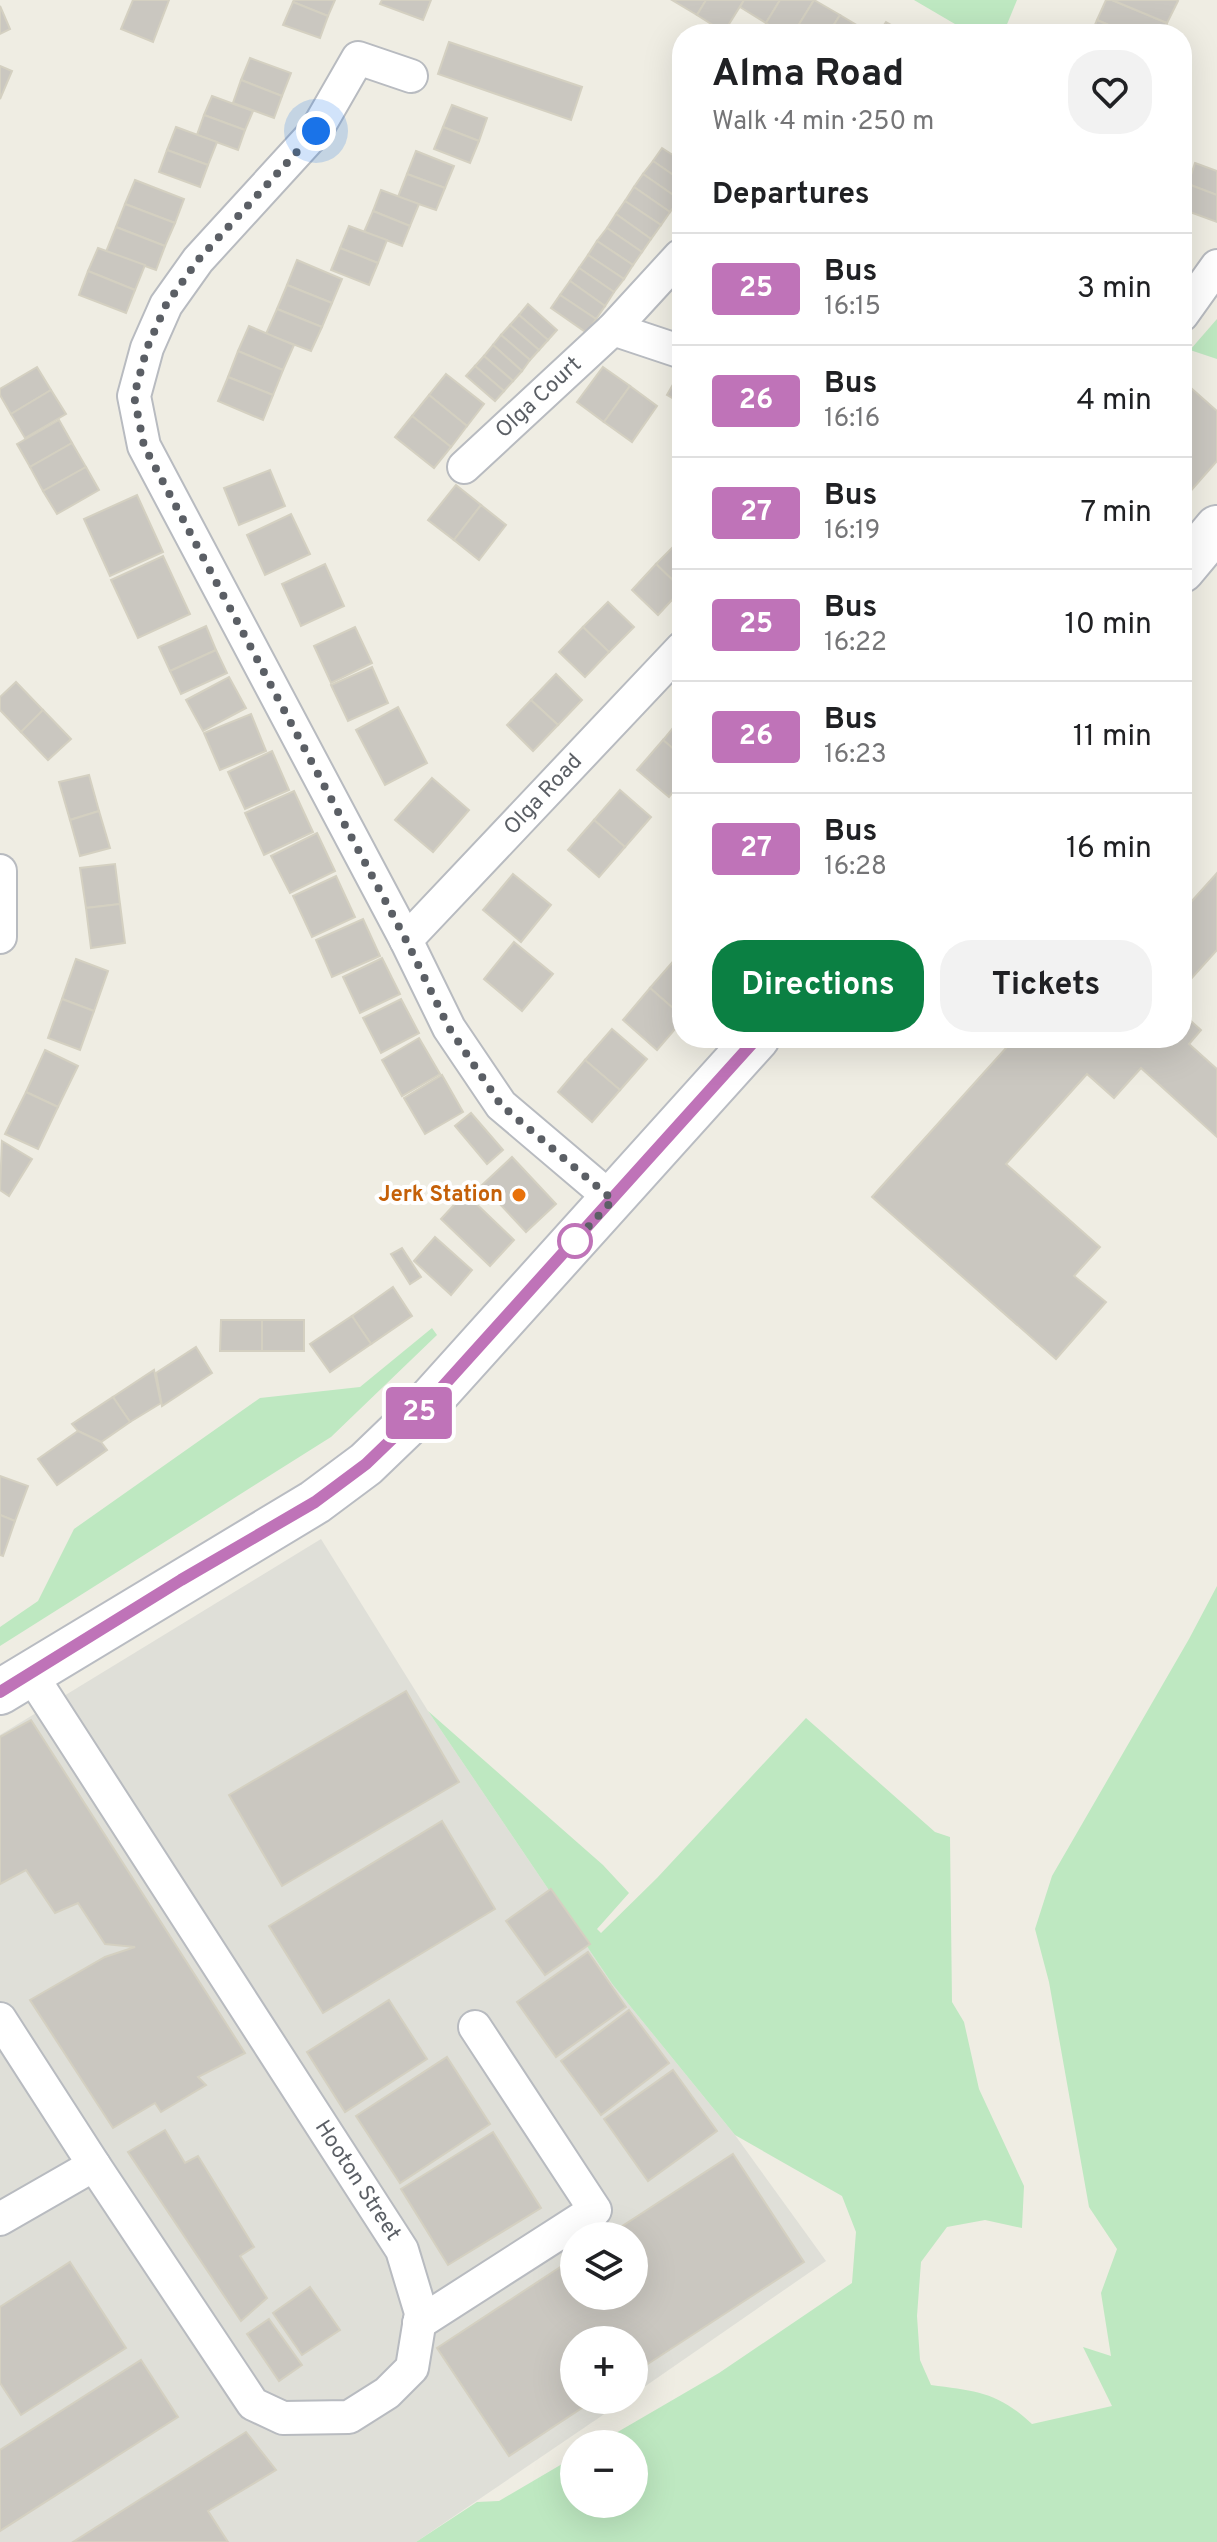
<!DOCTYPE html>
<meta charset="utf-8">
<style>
body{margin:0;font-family:Overpass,sans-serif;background:#f2f2f2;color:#202124;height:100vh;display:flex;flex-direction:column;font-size:30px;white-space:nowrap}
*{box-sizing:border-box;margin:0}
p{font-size:26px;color:#757577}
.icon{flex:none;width:44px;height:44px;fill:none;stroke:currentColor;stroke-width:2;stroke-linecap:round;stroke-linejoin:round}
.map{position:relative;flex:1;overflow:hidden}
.details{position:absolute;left:672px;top:24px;width:520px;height:1024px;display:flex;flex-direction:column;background:#fff;border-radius:32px;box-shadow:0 8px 32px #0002}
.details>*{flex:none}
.badge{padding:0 16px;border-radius:6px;font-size:28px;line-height:52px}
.fabs{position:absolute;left:560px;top:2222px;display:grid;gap:16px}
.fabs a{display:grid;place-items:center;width:88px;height:88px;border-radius:50%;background:#fff;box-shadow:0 8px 32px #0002;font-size:40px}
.you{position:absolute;width:40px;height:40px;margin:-20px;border:6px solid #fff;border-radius:50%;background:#1a73e8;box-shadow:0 0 0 12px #1a73e833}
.map>.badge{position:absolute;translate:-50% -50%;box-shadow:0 0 0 4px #fff}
h2{padding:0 40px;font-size:30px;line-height:72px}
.round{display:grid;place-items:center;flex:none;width:84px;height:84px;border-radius:32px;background:#f2f2f2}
.summary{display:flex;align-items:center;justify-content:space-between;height:136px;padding:0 40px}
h1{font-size:38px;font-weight:700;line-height:60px}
.action{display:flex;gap:16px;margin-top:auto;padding:16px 40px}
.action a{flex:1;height:92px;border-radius:32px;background:#0b8043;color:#fff;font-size:32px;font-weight:700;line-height:92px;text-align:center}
.action a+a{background:#f2f2f2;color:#202124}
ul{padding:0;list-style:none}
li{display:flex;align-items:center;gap:24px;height:112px;padding:0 40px;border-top:2px solid #e0e0e0}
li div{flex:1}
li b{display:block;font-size:30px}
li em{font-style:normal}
li .badge{min-width:88px;font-weight:700;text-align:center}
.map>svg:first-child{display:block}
.industrial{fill:#dfdfd8;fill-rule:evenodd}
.green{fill:#bee8c1}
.building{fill:#cac7c0;stroke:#d4d0c1;stroke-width:2}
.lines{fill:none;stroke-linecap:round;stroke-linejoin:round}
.street-casing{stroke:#b8bbc0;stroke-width:36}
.secondary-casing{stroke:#b9bcc2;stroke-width:48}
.street{stroke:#fff;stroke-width:32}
.secondary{stroke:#fff;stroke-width:44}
.line-casing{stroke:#fff;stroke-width:18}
.line{stroke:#bf73b8;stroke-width:12}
.walk{stroke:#5b5f65;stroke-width:8;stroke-dasharray:0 14.4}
.food-dot{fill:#e8710a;stroke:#fff;stroke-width:3}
.stop-dot{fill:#fff;stroke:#bf73b8;stroke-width:4}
.labels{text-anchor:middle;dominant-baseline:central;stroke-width:8;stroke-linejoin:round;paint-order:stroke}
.street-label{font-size:22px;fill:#5b5f65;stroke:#fff}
.food-label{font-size:22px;font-weight:bold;fill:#c56008;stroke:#fff;text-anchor:end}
</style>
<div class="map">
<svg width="1217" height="2542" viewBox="0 0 1217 2542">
<rect width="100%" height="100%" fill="#efede3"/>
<path class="industrial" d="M321,1539L428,1711L613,1985L735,2135L826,2261L634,2394V2340H574V2400H625L416,2542H0V1735ZM574,2236H634V2296H574Z"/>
<g class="green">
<polygon points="914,0 1017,0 1003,34 972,34"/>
<polygon points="1217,319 1217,359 1190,350"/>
<polygon points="432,1328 437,1335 331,1437 0,1646 0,1627 38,1601 74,1529 260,1398 360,1387"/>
<path d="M1217,1586V2542H416L477,2502L499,2501L574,2457V2504H634V2444H597L719,2373L852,2283L856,2232L842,2196L735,2135L613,1985L428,1711L603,1865L629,1893L597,1929L601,1933L657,1878L806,1718L935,1832L950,1837L952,2002L964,2022L979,2089L1024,2186L1022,2228L985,2220L947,2227L921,2262L917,2316L920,2360L931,2385C976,2391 998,2392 1032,2424L1112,2406L1083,2347L1111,2356L1101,2293L1117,2249L1089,2207L1049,1982L1035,1929L1052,1876L1189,1639Z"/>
</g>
<g class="building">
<polygon points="133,0 169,0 153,42 121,29"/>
<polygon points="294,0 335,0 328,16 293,2"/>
<polygon points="382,0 431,0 423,20 380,4"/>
<polygon points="672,0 706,0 697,15"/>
<polygon points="706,0 744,0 724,32 697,15"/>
<polygon points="744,0 780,0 766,23 740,7"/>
<polygon points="780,0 814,0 793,34 783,34 766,23"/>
<polygon points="814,0 840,15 828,34 793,34"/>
<polygon points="1106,0 1112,0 1167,23 1163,34 1129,34 1097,20"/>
<polygon points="1112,0 1176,0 1178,1 1167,23"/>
<polygon points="293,2 328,16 320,38 283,25"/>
<polygon points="0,6 10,29 0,34"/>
<polygon points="840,15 865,30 862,34 828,34"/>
<polygon points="1097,20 1129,34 1091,34"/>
<polygon points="886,22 907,34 878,34"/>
<polygon points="449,42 582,87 571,120 438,74"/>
<polygon points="250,58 291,73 282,96 241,80"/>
<polygon points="0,66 12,71 0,99"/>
<polygon points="241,80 282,96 274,118 233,103"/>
<polygon points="212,96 253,111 245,130 204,115"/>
<polygon points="452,105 487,118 479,141 443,127"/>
<polygon points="204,115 245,130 238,150 197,135"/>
<polygon points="176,127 217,142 208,165 167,150"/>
<polygon points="443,127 479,141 470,163 434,149"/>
<polygon points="662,148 682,161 682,181 653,161"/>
<polygon points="167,150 208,165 200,187 159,172"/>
<polygon points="416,151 454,166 445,188 407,174"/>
<polygon points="653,161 682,181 682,195 679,199 643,174"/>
<polygon points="1195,163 1217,171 1217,195 1188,184"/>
<polygon points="407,174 445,188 436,210 398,197"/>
<polygon points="643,174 679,199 670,212 634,187"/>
<polygon points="135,180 184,199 175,223 125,204"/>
<polygon points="1188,184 1217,195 1217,222 1182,209"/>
<polygon points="634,187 670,212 661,225 625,201"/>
<polygon points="381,190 419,204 410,226 373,211"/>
<polygon points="625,201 661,225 651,239 616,214"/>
<polygon points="125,204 175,223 165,246 116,227"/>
<polygon points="373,211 410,226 402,246 364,232"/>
<polygon points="616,214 651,239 642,252 607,228"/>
<polygon points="349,226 387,240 378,263 340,248"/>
<polygon points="116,227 165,246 156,270 106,252"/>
<polygon points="607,228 642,252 633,265 597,241"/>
<polygon points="597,241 633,265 624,279 588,255"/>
<polygon points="98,248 145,265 135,290 88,271"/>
<polygon points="340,248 378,263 369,285 331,270"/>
<polygon points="588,255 624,279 614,292 579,268"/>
<polygon points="297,260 342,279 332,303 287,285"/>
<polygon points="579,268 614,292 605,306 570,281"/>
<polygon points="88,271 135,290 126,313 79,295"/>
<polygon points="570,281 605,306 596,319 560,295"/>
<polygon points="287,285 332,303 322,327 277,309"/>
<polygon points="560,295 596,319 587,333 551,308"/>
<polygon points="528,304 557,330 548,340 519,315"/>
<polygon points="277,309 322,327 311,351 266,334"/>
<polygon points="519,315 548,340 539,350 510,325"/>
<polygon points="510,325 539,350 530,360 501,335"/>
<polygon points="249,326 294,345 283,370 238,351"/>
<polygon points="501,335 530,360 522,371 493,345"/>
<polygon points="493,345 522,371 513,381 484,356"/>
<polygon points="238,351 283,370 273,395 228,377"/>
<polygon points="484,356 513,381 504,391 475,366"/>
<polygon points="475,366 504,391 495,401 466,376"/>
<polygon points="37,367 51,390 11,414 0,395 0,389"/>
<polygon points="603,367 630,386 604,422 577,402"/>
<polygon points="446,374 484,404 467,426 429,395"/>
<polygon points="228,377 273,395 263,420 218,401"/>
<polygon points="1182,380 1217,411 1217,461 1188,494 1182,488"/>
<polygon points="675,381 682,386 682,398 679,402 667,395"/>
<polygon points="630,386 657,406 632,442 604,422"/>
<polygon points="51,390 66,414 25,438 11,414"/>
<polygon points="429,395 467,426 451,447 412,416"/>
<polygon points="412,416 451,447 434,468 395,437"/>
<polygon points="59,420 72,443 30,467 17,444"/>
<polygon points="72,443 86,467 43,491 30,467"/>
<polygon points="86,467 99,490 57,514 43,491"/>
<polygon points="270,470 285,506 239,525 224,488"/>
<polygon points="456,485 481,505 454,540 428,520"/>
<polygon points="137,495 163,552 110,576 84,519"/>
<polygon points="481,505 506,525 479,560 454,540"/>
<polygon points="291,514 310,554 265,575 247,535"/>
<polygon points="681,539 682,540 682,589 656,564"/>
<polygon points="163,556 190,614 138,638 111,580"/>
<polygon points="325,564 344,606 301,626 282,584"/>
<polygon points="656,564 682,589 658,615 632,590"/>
<polygon points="608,602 634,627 609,652 583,627"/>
<polygon points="206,626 216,650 170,671 159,647"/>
<polygon points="355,627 372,663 331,683 314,646"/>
<polygon points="583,627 609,652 585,677 559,652"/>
<polygon points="216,650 227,673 181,694 170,671"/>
<polygon points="372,667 388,703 348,721 331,685"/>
<polygon points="556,674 582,700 558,725 531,700"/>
<polygon points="229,677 246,708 203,731 186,700"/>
<polygon points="16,682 43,710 21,732 0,710 0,697"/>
<polygon points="531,700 558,725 533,751 507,725"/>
<polygon points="398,707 427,763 385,785 356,730"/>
<polygon points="43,710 71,739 48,760 21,732"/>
<polygon points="251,714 266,751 220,770 204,733"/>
<polygon points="682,717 682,756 663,740"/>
<polygon points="663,740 682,756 682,781 669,797 637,770"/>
<polygon points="272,751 289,790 245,809 228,772"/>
<polygon points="89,775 99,811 70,820 59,782"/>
<polygon points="432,778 469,810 433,852 395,820"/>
<polygon points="620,790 651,817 625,847 594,820"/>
<polygon points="294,791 313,832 264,855 245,813"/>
<polygon points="99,811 110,848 80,856 70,820"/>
<polygon points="594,820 625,847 599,877 568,850"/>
<polygon points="317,833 335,871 290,893 271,856"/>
<polygon points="115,864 120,904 86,908 80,868"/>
<polygon points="1217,873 1217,950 1182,989 1182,912"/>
<polygon points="513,874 551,905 521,942 483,910"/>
<polygon points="336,876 355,917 312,937 293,896"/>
<polygon points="120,904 125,943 91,948 86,908"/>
<polygon points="363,919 380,956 332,977 316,940"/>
<polygon points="514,942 553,974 522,1011 484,979"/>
<polygon points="677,957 682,961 682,1016 650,988"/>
<polygon points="382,958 400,994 360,1013 343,977"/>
<polygon points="76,959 108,971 94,1011 62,999"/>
<polygon points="650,988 682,1016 682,1021 657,1050 623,1020"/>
<polygon points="62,999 94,1011 80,1050 48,1038"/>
<polygon points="401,999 419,1033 381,1053 363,1018"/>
<polygon points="1182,1013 1201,1030 1189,1044 1217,1069 1217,1137 1141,1068 1114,1098 1087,1074 1006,1164 1100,1247 1074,1276 1106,1302 1056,1359 872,1197 1015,1038 1182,1038"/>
<polygon points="612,1029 647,1059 620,1090 585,1060"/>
<polygon points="419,1038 440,1074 402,1096 382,1060"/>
<polygon points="45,1050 78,1066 58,1107 26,1092"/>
<polygon points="585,1060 620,1090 592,1122 558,1092"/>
<polygon points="442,1075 463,1112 425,1134 404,1098"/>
<polygon points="26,1092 58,1107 38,1149 5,1134"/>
<polygon points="471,1113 503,1150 487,1164 455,1126"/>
<polygon points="2,1141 32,1159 9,1196 0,1190"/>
<polygon points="512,1157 556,1204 526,1232 482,1185"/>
<polygon points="465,1193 514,1240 490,1266 441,1219"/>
<polygon points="435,1237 472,1270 451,1295 414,1261"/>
<polygon points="402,1248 421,1277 410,1284 391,1254"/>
<polygon points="393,1287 412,1316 371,1344 352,1316"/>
<polygon points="352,1316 371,1344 330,1372 310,1344"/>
<polygon points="221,1320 262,1320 262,1351 220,1351"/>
<rect x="262" y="1320" width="42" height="31"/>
<polygon points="196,1347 212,1373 162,1406 156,1373"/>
<polygon points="154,1370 161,1403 130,1422 113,1397"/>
<polygon points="113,1397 130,1422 101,1442 78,1431 72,1424"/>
<polygon points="78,1431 101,1442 107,1450 57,1485 38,1459"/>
<polygon points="0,1476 28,1486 15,1521 0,1515"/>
<polygon points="0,1515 15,1521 3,1556 0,1555"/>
<polygon points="406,1691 459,1782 282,1886 229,1795"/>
<polygon points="31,1720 245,2053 198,2077 206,2085 161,2112 155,2103 113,2128 30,2000 105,1957 135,1947 105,1944 78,1903 55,1913 26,1870 0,1884 0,1737"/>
<polygon points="442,1821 495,1909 323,2013 269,1926"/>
<polygon points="551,1889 590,1944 545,1975 506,1921"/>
<polygon points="588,1952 626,2007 556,2057 517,2002"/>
<polygon points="389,2000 427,2059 345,2112 307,2052"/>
<polygon points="629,2010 669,2063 601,2115 561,2061"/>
<polygon points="447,2057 490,2124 400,2183 356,2116"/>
<polygon points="673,2070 717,2131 648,2181 604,2119"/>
<polygon points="165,2130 185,2163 198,2156 254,2247 240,2256 267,2298 241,2321 128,2152"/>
<polygon points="493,2132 541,2208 448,2265 401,2189"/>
<polygon points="733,2154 804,2262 634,2373 634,2340 574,2340 574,2400 594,2400 509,2456 437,2348 574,2258 574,2296 634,2296 634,2236 607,2236"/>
<polygon points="70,2262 126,2348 21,2415 0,2383 0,2307"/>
<polygon points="310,2287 340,2330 302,2355 273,2313"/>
<polygon points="269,2319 302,2365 279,2381 247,2334"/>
<polygon points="141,2360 178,2417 0,2531 0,2450"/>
<polygon points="246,2432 276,2470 208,2511 228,2542 73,2542"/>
</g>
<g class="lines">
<g class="street-casing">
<g id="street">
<polyline points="411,76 358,58 316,131 198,260 166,305 147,348 134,396 144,446 406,940 449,1028 501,1105 613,1200"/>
<polyline points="1182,315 1217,266"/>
<polyline points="613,329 682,352"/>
<path id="s1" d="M464,467L613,329L680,256"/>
<polyline points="0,871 0,937"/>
<path id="s2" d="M406,940L682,648"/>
<polyline points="0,2019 94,2165 253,2404 283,2418 349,2417 387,2393 412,2368 421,2313 402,2250 30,1673"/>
<polyline points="0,2219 94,2165"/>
<polyline points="419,2323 595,2210 475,2027"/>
</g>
</g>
<g class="secondary-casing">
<g id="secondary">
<polyline points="1182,570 1217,528"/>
<polyline points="0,1692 315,1502 366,1464 418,1414 757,1038"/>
</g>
</g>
<use href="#street" class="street"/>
<use href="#secondary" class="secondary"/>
</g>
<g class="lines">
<g class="line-casing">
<polyline id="line" points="0,1692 181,1580 315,1502 366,1464 418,1414 757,1038"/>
</g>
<use href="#line" class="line"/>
<polyline class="walk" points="316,131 198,260 166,305 147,348 134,396 144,446 406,940 449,1028 501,1105 613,1200 575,1241"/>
</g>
<circle class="food-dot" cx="519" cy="1195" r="8"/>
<circle class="stop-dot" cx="575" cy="1241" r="16"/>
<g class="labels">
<g class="street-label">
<text stroke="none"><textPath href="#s1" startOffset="102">Olga Court</textPath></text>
<text stroke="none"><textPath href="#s2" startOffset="200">Olga Road</textPath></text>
<text transform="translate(357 2181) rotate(57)">Hooton Street</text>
</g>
<g class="food-label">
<text x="503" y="1195">Jerk Station</text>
</g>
</g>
</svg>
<div class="fabs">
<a><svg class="icon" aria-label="layers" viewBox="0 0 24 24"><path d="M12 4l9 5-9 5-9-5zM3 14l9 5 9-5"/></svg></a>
<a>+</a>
<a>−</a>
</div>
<div class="you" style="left:316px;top:131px"></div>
<b class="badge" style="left:419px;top:1413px;background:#bf73b8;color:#fff">25</b>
<section class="details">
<div class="summary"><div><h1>Alma Road</h1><p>Walk · 4 min · 250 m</p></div><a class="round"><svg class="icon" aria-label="heart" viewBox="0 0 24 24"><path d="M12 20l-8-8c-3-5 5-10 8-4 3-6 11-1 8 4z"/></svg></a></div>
<h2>Departures</h2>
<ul>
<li><span class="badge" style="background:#bf73b8;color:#fff">25</span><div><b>Bus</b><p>16:15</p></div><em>3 min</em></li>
<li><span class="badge" style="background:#bf73b8;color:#fff">26</span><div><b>Bus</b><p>16:16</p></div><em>4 min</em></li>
<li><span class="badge" style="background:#bf73b8;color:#fff">27</span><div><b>Bus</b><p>16:19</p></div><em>7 min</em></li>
<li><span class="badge" style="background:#bf73b8;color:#fff">25</span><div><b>Bus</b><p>16:22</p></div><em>10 min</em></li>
<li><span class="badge" style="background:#bf73b8;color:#fff">26</span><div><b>Bus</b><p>16:23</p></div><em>11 min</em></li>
<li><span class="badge" style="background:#bf73b8;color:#fff">27</span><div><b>Bus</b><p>16:28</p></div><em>16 min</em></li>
</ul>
<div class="action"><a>Directions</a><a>Tickets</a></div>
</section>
</div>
